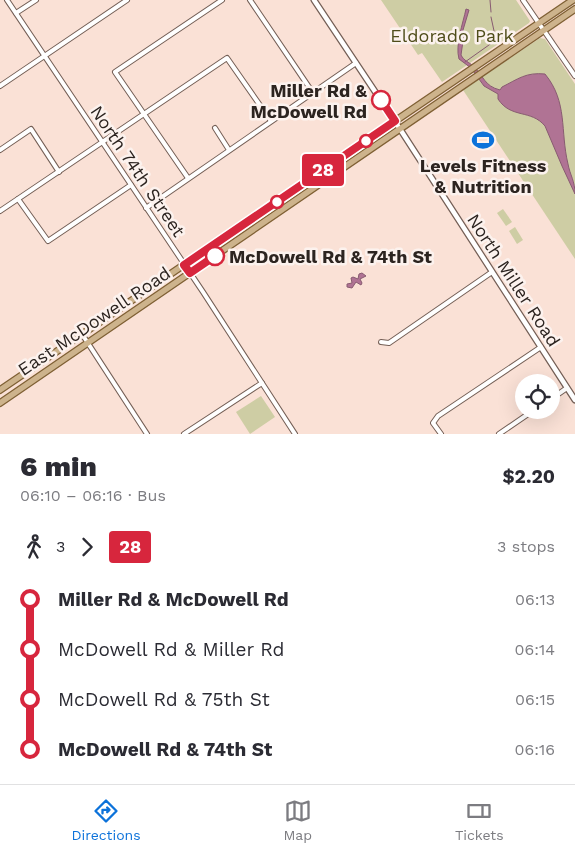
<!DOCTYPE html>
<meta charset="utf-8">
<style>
body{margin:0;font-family:"Work Sans",sans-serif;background:#f7f7f7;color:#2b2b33;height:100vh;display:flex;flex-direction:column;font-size:19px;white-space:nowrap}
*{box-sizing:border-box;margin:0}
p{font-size:16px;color:#7c7c81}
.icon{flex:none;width:28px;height:28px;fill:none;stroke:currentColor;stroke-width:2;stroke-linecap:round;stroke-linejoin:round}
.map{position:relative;height:434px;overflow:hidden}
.sheet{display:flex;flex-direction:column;background:#fff;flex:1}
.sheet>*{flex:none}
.badge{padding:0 10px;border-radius:4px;font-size:18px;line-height:32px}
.fabs{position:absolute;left:515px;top:374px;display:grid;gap:10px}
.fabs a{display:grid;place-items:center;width:45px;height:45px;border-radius:50%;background:#fff;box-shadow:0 5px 20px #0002;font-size:25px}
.map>.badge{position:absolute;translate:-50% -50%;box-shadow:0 0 0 2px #fff}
.legs{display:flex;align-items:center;gap:8px;height:55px;padding:0 20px;font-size:16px}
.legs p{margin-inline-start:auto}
.summary{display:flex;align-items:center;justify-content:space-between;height:85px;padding:0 20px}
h1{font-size:28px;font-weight:800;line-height:38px}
ul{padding:0 20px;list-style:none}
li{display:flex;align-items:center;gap:18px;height:50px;font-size:19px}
li i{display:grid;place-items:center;width:8px;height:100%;margin:0 6px;background:currentColor}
li i::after{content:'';width:12px;height:12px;margin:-6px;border:4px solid;border-radius:50%;background:#fff}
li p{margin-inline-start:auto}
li:first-child i{background:linear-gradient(#0000 50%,currentColor 0)}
li:last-child i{background:linear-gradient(currentColor 50%,#0000 0)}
.dock{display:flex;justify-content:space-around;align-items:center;height:70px;border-top:1px solid #e1e1e2;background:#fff;font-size:14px;color:#7c7c81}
.dock a{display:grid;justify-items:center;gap:2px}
.dock .active{color:#0c72da}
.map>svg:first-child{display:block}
.green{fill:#cecda4}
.water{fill:#b07394;stroke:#885b71}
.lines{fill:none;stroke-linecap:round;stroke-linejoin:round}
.stream{stroke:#885b71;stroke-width:1}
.minor-casing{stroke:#745f56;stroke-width:6}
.tertiary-casing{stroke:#745f56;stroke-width:7}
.primary-casing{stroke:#7f6034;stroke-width:8}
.minor{stroke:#fff;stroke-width:4}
.tertiary{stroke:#fff;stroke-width:4.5}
.primary{stroke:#cdb38c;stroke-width:5.5}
.line-1-casing{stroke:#fff;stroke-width:11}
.line-1{stroke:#d7263d;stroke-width:8}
.stop-1-dot{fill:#fff;stroke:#d7263d;stroke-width:2.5}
.labels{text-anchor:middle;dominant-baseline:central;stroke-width:5;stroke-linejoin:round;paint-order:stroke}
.park-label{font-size:18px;fill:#4f4d1a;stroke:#fcf2ee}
.stop-label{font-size:18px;font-weight:bold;fill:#2c2420;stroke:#fcf2ee;text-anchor:end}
.poi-label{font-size:18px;font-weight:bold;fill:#2c2420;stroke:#fcf2ee}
.street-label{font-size:18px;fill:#2c2420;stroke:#fcf2ee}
</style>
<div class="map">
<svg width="575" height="434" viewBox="0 0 575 434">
<rect width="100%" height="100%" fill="#fae1d6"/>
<g class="green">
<polygon points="381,0 516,0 530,21 529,23 442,82 422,53 418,55"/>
<polygon points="540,38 545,39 575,84 575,259 463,90"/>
<polygon points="503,209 512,222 506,226 497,213"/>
<polygon points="515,227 523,240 517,244 509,231"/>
<polygon points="261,396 275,417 250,434 236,412"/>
</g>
<g class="water">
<path d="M466,9L469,10L463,30V41L461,55C464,61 469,62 473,66C484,76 484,86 500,90L502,87C518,79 526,72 545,74C568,102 560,131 568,164C570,175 575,181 575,194L562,166L545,126C531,109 511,119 498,99V94L484,86L471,68L459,59C455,45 463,23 466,9Z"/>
<polygon points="362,273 366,276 360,279 362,283 361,285 356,282 352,288 347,287 347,284 352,283 351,278 353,277 358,279 359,274"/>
</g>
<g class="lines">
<g class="stream">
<polyline points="490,0 491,12"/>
<polyline points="465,62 496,40 491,17"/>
</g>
<g class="minor-casing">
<g id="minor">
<polyline points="7,0 203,292 295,434"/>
<polyline points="250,0 313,93"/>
<polyline points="523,0 575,76"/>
<polyline points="16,13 36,0"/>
<polyline points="0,86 127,0"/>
<polyline points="215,128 229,150"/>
<polyline points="0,150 31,129 59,172"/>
<polyline points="188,178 115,72 222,0"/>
<polyline points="18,199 48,241 131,185"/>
<polyline points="146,208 356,63"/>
<polyline points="0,211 227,58 271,121"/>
<polyline points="82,334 147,434"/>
<polyline points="381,342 389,343 492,272"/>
<polyline points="551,399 567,388"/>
<polyline points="184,434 262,383"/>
<polyline points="441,434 433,423 438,416 541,347"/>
<polyline points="499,434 534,410"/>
</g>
</g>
<g class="tertiary-casing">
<polyline id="tertiary" points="314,0 400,129 575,400"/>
</g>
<g class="primary-casing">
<g id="primary">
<polyline points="0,390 573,0"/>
<polyline points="0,403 575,9"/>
</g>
</g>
<use href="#minor" class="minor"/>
<use href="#tertiary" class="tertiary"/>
<use href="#primary" class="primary"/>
</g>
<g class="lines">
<g class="line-1-casing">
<polyline id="line-1" points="215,256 190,273 184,265 395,121 381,100"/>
</g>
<use href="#line-1" class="line-1"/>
</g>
<defs>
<g id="stadium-bare" transform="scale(1.725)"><path d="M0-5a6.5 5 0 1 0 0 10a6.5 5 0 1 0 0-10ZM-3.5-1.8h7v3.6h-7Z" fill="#0c72da" stroke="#fcf2ee" stroke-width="2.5" paint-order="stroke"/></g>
</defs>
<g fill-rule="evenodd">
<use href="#stadium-bare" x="483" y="140"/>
</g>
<g class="stop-1-dot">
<circle cx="381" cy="100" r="9"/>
<circle cx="366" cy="141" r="6"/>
<circle cx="277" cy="202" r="6"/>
<circle cx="215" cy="256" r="9"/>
</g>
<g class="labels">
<g class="park-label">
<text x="452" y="35">Eldorado Park</text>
</g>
<g class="stop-label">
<text x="367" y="90">Miller Rd &amp;<tspan x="367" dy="21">McDowell Rd</tspan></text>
<text x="229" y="256" text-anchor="start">McDowell Rd &amp; 74th St</text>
</g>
<g class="poi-label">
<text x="483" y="165">Levels Fitness<tspan x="483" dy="21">&amp; Nutrition</tspan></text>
</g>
<g class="street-label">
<text transform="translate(138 171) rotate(56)">North 74th Street</text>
<text transform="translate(514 280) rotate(57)">North Miller Road</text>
<text transform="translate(94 321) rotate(-34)">East McDowell Road</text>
</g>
</g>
</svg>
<div class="fabs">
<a><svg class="icon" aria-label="locate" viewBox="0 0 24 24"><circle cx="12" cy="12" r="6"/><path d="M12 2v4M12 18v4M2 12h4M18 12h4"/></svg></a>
</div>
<b class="badge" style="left:323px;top:170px;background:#d7263d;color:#fff">28</b>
</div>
<section class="sheet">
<div class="summary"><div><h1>6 min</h1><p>06:10 – 06:16 · Bus</p></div><b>$2.20</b></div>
<div class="legs"><svg class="icon" aria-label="walk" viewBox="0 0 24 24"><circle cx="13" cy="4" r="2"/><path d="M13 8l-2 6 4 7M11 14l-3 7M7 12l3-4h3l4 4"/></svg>3<svg class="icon" aria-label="forward" viewBox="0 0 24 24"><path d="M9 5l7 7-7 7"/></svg><b class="badge" style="background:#d7263d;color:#fff">28</b><p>3 stops</p></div>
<ul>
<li><i style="color:#d7263d"></i><b>Miller Rd &amp; McDowell Rd</b><p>06:13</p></li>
<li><i style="color:#d7263d"></i><span>McDowell Rd &amp; Miller Rd</span><p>06:14</p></li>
<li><i style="color:#d7263d"></i><span>McDowell Rd &amp; 75th St</span><p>06:15</p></li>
<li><i style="color:#d7263d"></i><b>McDowell Rd &amp; 74th St</b><p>06:16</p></li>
</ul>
</section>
<nav class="dock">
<a class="active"><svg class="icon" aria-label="directions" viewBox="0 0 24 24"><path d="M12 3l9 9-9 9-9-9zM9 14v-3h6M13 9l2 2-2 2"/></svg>Directions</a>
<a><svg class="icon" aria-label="map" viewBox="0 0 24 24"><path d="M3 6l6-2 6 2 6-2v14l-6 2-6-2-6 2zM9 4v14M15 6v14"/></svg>Map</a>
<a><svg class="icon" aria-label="tickets" viewBox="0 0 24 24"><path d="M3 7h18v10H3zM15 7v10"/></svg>Tickets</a>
</nav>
